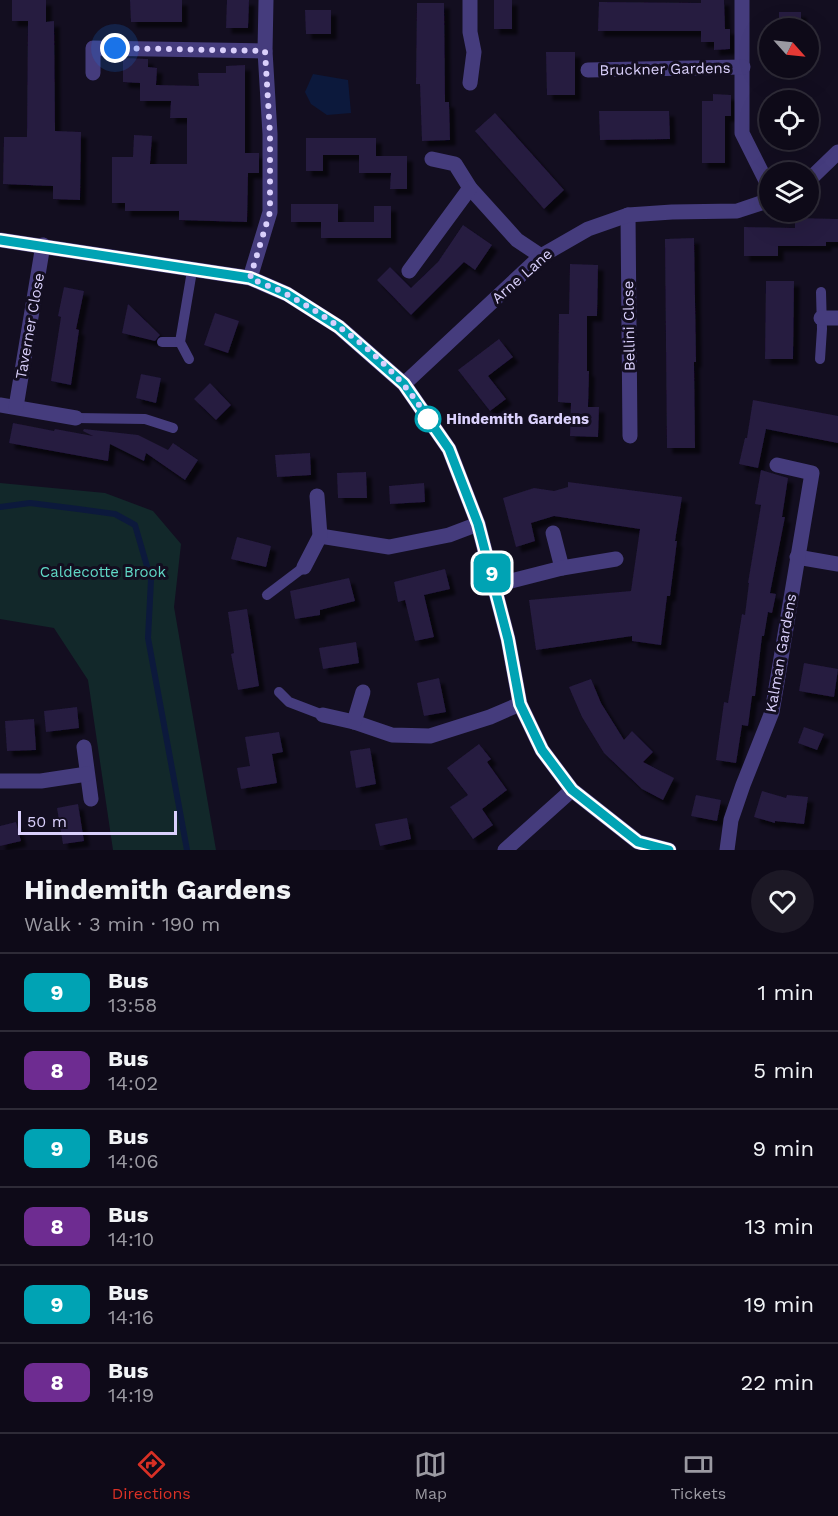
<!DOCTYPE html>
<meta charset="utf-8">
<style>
body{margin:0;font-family:"Work Sans",sans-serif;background:#1c1825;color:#f1f3f6;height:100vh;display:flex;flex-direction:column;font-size:22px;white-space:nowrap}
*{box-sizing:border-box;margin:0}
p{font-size:20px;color:#9b9aa2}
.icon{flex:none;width:33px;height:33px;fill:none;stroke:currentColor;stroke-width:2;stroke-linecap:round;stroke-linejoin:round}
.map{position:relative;height:850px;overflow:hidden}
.drawer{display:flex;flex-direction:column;background:#0e0a18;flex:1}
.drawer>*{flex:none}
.badge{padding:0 12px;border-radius:9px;font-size:21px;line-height:39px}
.needle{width:39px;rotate:117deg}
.buttons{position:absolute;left:759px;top:18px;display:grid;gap:12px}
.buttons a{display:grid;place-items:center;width:60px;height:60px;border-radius:50%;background:#0e0a18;box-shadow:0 6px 24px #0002,0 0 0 2px #2e2b37;font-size:30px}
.scale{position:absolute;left:18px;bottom:15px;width:159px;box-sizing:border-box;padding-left:6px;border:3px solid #dad0fc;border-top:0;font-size:16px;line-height:21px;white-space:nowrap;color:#dad0fc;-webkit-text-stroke:4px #130e20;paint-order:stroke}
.you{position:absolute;width:30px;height:30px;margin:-15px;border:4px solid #fff;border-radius:50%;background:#1a73e8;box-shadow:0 0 0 9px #1a73e833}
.map>.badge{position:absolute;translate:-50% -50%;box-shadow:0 0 0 3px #fff}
.round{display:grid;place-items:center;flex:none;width:63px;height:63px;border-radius:32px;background:#1c1825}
.headline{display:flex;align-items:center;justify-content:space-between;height:102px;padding:0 24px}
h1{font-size:28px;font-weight:700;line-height:45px}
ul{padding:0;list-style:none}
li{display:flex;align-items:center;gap:18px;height:78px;padding:0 24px;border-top:2px solid #2e2b37}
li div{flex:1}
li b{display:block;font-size:22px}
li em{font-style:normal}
li .badge{min-width:66px;font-weight:700;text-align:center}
.tab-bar{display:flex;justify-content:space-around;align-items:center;height:84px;border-top:2px solid #2e2b37;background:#0e0a18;font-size:16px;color:#9b9aa2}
.tab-bar a{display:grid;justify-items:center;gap:3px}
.tab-bar .on{color:#d93025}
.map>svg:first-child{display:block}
.green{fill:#12282a}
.water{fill:#0c193c}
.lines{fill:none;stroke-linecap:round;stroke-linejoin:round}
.stream{stroke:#0c193c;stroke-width:6}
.building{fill:#261b40;filter:url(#shadow)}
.service{stroke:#453c7d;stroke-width:10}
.minor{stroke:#453c7d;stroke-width:15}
.line-casing{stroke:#fff;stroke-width:14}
.line{stroke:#00a3b4;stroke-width:9}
.walk{stroke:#dad0fc;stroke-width:6;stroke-dasharray:0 10.8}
.stop-dot{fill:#fff;stroke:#00a3b4;stroke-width:3}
.labels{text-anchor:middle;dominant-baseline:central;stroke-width:6;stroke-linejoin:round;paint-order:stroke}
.street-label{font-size:15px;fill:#dad0fc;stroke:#130e20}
.stop-label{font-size:15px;font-weight:bold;fill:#dad0fc;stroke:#130e20;text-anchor:start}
.park-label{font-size:15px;fill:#60d8c6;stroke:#130e20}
</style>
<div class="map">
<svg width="838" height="850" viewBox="0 0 838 850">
<defs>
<filter id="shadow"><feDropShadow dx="5.5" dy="5.5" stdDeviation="1.5" flood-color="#0009"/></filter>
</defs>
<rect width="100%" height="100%" fill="#130e20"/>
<polygon class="green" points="0,483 105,493 153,511 181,544 174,607 216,850 113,850 88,680 54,628 0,619"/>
<polygon class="water" points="313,74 348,80 351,113 327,115 311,104 305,92"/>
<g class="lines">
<polyline class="stream" points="0,507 30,503 78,509 115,514 135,525 151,580 148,638 187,850"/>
</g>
<g class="building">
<polygon points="12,0 46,0 46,22 54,21 55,131 81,132 80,200 53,199 53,186 3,184 4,137 27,137 28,21 12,21"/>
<polygon points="130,0 182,0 182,22 131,22"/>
<polygon points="227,0 249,0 248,28 226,28"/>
<rect x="494" y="0" width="18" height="29"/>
<polygon points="701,0 724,0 725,29 730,29 730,49 714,50 714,42 701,42 701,31 598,31 599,2 701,3"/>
<polygon points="417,3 444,3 445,102 449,102 450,140 422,141 420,84 416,84"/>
<polygon points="305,10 331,10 331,34 306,34"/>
<rect x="779" y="12" width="22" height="16"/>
<polygon points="546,52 575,52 575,95 547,95"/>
<polygon points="123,58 148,59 148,67 157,68 156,85 199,86 198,73 226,73 226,66 245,65 245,153 259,153 259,173 248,173 247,222 179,220 179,211 125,211 125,203 112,203 112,157 133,157 134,135 152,136 150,164 187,164 187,118 170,118 171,101 140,101 140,83 123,82"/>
<polygon points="713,94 731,95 731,116 725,116 725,163 702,163 702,101 713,101"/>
<polygon points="599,111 669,111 670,139 600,140"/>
<polygon points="495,113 564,190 544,209 475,131"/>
<polygon points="306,138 376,138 376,156 407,156 407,189 390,189 391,173 359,173 359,155 323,155 323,171 306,171"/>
<polygon points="291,204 338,204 338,222 374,222 374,206 391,206 391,238 321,238 321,222 291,222"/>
<polygon points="795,218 838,219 838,242 826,242 826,246 778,246 778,256 744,256 744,227 795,228"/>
<polygon points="463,225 492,245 475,270 464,262 411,315 377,280 390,267 411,288 438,262"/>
<polygon points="694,238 696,362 694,362 695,448 667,448 665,239"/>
<polygon points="570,264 598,265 597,316 587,316 587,371 589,371 588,407 599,407 598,437 570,436 571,403 558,402 559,314 569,314"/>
<polygon points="766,281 794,281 793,359 765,359"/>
<polygon points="64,287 84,291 76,329 79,330 71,385 51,381 61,317 58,316"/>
<polygon points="128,304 160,335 155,341 122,333"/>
<polygon points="215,313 239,321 228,353 204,345"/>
<polygon points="499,339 513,357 488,376 506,399 490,411 458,370"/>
<polygon points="141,374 161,378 156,403 136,398"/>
<polygon points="210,383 231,405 216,420 194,399"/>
<polygon points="753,400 838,416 838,443 766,429 758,468 739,464 745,438 747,438"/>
<polygon points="13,423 54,431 55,429 93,436 83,431 84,429 138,435 168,450 173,443 198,460 185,480 146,453 144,461 110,444 108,461 9,443"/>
<polygon points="310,453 311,475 277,477 275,455"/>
<polygon points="761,470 788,478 782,517 785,517 770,593 776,594 772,613 768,612 764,636 762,636 755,696 752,696 748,726 742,725 736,763 716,760 724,702 728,703 742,614 745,615 749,583 748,583 761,505 755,504"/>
<polygon points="366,472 367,498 338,498 337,473"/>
<polygon points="568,482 682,497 675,541 677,541 670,596 667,596 661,645 632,641 632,636 536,650 529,600 631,591 640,529 554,516 531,523 535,541 516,547 503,498 534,488 554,491 568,487"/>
<polygon points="424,483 425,502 390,504 389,486"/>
<polygon points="237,537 271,546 266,567 231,559"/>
<polygon points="445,569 450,589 424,595 434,637 415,641 405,600 398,602 394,582"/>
<polygon points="349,578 355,601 320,610 320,615 295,619 290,591"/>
<polygon points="247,609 259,686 238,690 231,654 234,653 228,612"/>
<polygon points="356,642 359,663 323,669 319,648"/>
<polygon points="804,663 838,669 834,697 799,691"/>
<polygon points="439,678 446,712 424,716 417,683"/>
<polygon points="591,679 601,703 624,740 632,731 653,752 643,762 674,778 663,800 642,789 604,753 582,717 569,687"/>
<polygon points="77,707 79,728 46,732 44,711"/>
<polygon points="34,719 36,750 7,751 5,721"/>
<polygon points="804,727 824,734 817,750 798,743"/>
<polygon points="279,732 283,752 272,754 277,783 241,789 237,768 250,766 245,737"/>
<polygon points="479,744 491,759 487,762 507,790 482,809 493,825 473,839 450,807 468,795 447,768"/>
<polygon points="370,748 376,784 356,788 350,751"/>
<polygon points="762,791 786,798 787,795 808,797 804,824 775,821 775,823 754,817"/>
<polygon points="696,795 721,800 717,821 691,816"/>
<polygon points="78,804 84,841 63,844 57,808"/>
<polygon points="407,818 411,839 380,846 375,824"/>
<polygon points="16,822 21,841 0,846 0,826"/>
</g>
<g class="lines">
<g class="service">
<polyline points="162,342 180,342"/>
<polyline points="189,359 180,342 192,271"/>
<polyline points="820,359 822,329 821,292"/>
<polyline points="76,418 145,419 173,428"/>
<polyline points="267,595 304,567"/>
<polyline points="279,692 289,702 323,715"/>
</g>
<g class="minor">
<polyline points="742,0 742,133 770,189"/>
<polyline points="588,70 743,67"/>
<polyline points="93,73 93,48 265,51"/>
<polyline points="470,83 474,52 470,32 470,0"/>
<polyline points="432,159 455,164 470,188 517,240 541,256"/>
<polyline points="808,181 838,152"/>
<polyline points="628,215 630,436"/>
<polyline points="0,240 250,278 287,294 339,327 404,384 449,449 478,524 508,639 520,704 542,750 572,790 638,842 669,850"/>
<polyline points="409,271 470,188"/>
<polyline points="250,278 270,212 270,134 265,51 266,0"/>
<polyline points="821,318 838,318"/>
<polyline points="404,384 541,256 588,229 628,215 672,212 737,211 770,200"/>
<polyline points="0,405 76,418"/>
<polyline points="16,407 43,245"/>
<polyline points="553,533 562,568"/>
<polyline points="320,536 389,547 449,535 478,524"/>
<polyline points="797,557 838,564"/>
<polyline points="304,567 320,536 317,496"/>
<polyline points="495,585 562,568 616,559"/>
<polyline points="323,715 354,722 392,735 430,736 490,717 520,704"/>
<polyline points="354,722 363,692"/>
<polyline points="84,747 91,799"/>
<polyline points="0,781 41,781 87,774"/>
<polyline points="505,850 572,790"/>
<polyline points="727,850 731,820 743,785 772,712 812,473 777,465"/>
</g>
</g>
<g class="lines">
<g class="line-casing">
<polyline id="line" points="0,240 250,278 287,294 339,327 404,384 449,449 478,524 508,639 520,704 542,750 572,790 638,842 669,850"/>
</g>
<use href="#line" class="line"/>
<path class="walk" d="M115,48L265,51L270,134V212L250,278C262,284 276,288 288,295C341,324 397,366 428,419"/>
</g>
<circle class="stop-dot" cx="428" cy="419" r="12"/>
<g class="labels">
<g class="street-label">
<text transform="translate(665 69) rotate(-1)">Bruckner Gardens</text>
<text transform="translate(522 276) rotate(-41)">Arne Lane</text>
<text transform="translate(30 326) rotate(-80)">Taverner Close</text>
<text transform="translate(629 326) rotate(-91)">Bellini Close</text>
<text transform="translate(781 653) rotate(-80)">Kalman Gardens</text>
</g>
<g class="stop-label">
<text x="446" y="419">Hindemith Gardens</text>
</g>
<g class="park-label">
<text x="103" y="572">Caldecotte Brook</text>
</g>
</g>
</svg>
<div class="buttons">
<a><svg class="needle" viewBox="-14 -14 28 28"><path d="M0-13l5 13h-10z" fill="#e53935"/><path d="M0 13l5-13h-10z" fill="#9b9aa2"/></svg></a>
<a><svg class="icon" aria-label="locate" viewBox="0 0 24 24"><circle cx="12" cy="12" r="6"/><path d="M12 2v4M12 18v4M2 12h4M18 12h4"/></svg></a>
<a><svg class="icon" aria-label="layers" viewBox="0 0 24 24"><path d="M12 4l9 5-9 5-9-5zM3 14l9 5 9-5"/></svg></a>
</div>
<div class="scale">50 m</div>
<div class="you" style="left:115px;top:48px"></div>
<b class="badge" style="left:492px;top:573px;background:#00a3b4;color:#fff">9</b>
</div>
<section class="drawer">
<div class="headline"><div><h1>Hindemith Gardens</h1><p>Walk · 3 min · 190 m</p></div><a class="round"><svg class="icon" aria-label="heart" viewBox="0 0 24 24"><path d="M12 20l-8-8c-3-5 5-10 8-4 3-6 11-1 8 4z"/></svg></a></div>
<ul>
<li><span class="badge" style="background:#00a3b4;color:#fff">9</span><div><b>Bus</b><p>13:58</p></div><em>1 min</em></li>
<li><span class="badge" style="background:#6e2c91;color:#fff">8</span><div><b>Bus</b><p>14:02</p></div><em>5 min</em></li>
<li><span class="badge" style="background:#00a3b4;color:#fff">9</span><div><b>Bus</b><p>14:06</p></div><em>9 min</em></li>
<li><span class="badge" style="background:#6e2c91;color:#fff">8</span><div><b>Bus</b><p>14:10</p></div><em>13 min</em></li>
<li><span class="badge" style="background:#00a3b4;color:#fff">9</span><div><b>Bus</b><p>14:16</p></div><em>19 min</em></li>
<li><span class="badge" style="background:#6e2c91;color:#fff">8</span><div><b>Bus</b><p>14:19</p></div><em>22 min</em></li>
</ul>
</section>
<nav class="tab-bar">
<a class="on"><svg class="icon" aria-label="directions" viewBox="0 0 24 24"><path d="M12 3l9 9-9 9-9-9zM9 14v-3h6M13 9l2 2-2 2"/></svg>Directions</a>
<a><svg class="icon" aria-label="map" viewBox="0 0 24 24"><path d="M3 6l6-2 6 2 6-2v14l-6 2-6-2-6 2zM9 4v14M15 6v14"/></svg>Map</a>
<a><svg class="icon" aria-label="tickets" viewBox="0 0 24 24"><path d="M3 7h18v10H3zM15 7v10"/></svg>Tickets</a>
</nav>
